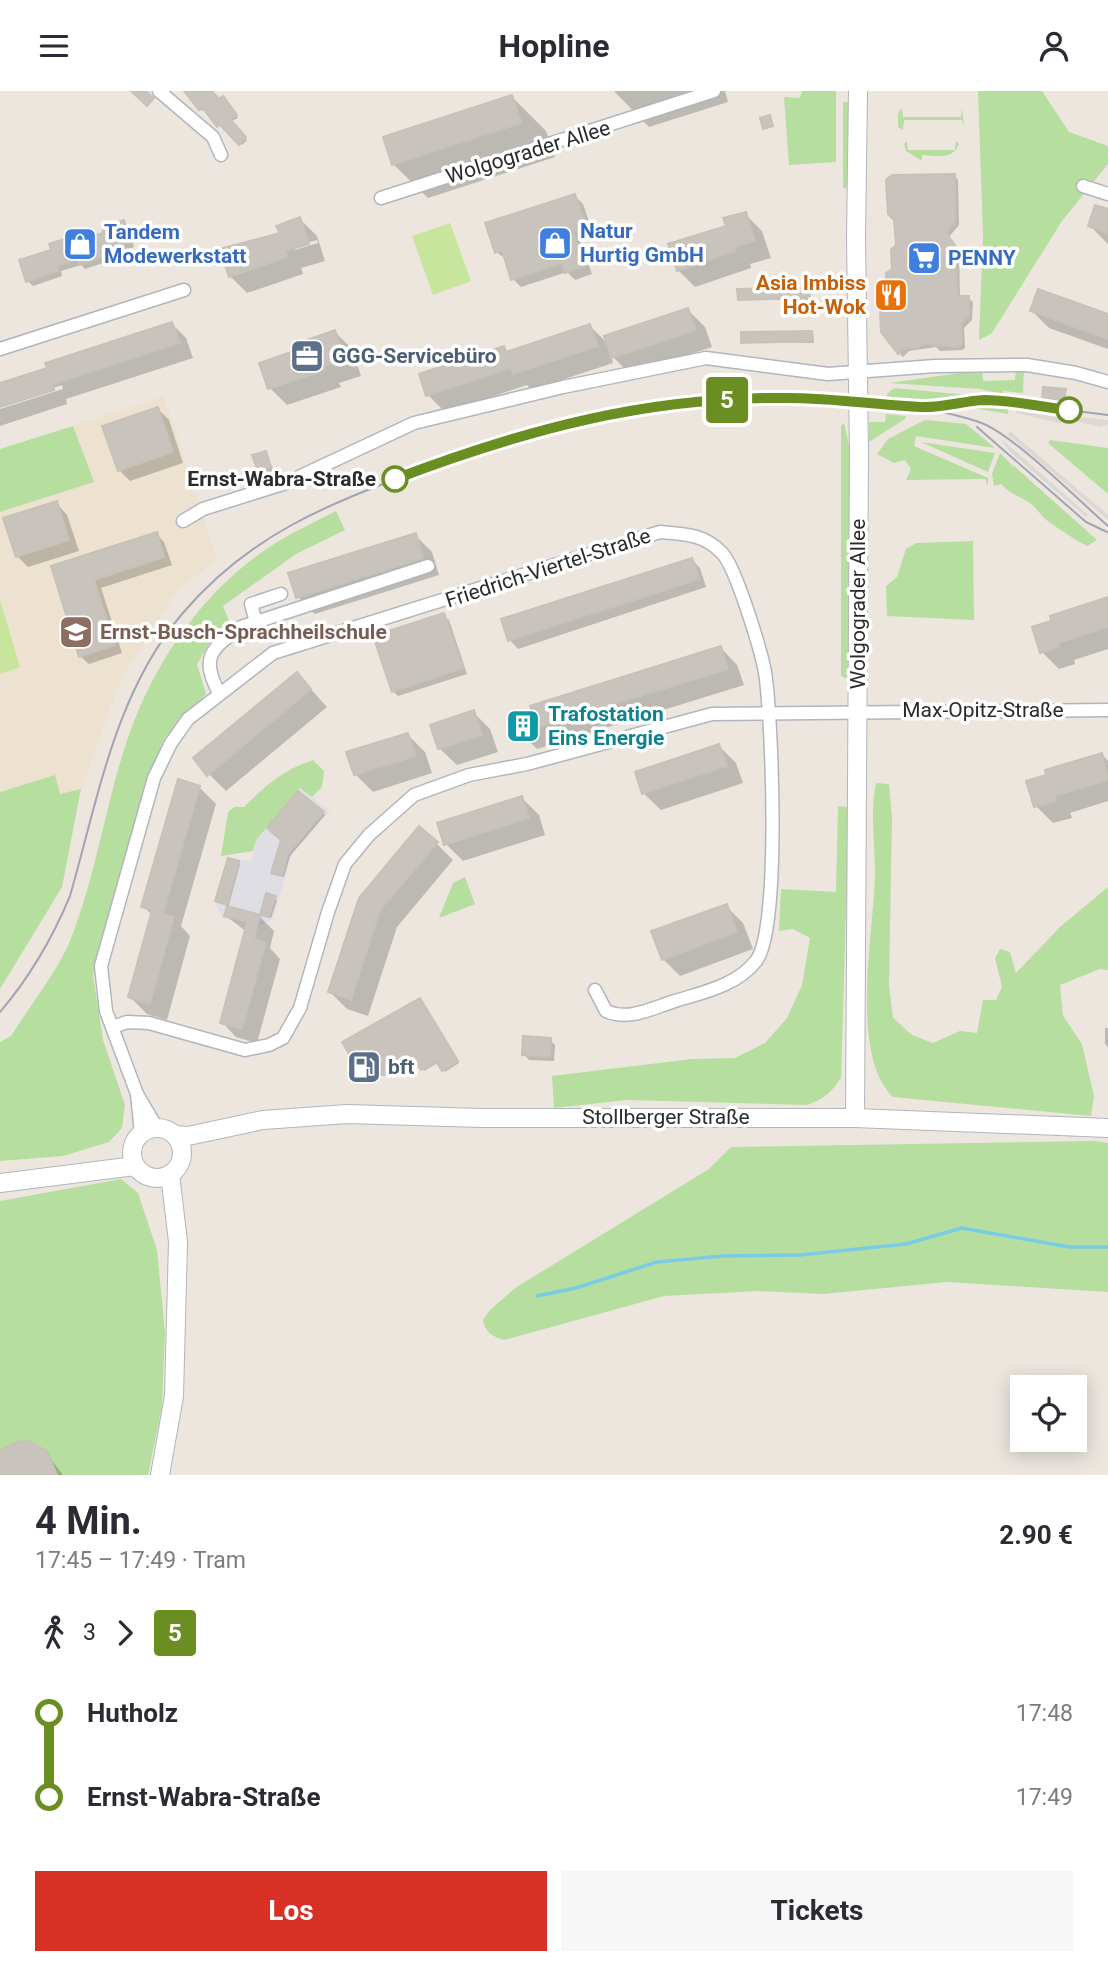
<!DOCTYPE html>
<html lang="de">
<meta charset="utf-8">
<style>
body{margin:0;font-family:Roboto,sans-serif;background:#f7f7f7;color:#2b2b33;height:100vh;display:flex;flex-direction:column;font-size:26px;white-space:nowrap}
*{box-sizing:border-box;margin:0}
p{font-size:23px;color:#7c7c81}
.icon{flex:none;width:38px;height:38px;fill:none;stroke:currentColor;stroke-width:2;stroke-linecap:round;stroke-linejoin:round}
.map{position:relative;height:1384px;overflow:hidden}
.details{display:flex;flex-direction:column;background:#fff;flex:1}
.details>*{flex:none}
.badge{padding:0 14px;border-radius:5px;font-size:24px;line-height:46px}
.tools{position:absolute;left:1010px;top:1284px;display:grid;gap:14px}
.tools a{display:grid;place-items:center;width:77px;height:77px;border-radius:0px;background:#fff;box-shadow:0 4px 18px #0003;font-size:35px}
.map>.badge{position:absolute;translate:-50% -50%;box-shadow:0 0 0 4px #fff}
.legs{display:flex;align-items:center;gap:10px;height:77px;padding:0 35px;font-size:23px}
.legs p{margin-inline-start:auto}
.head{display:flex;align-items:center;justify-content:space-between;height:119px;padding:0 35px}
h1{font-size:38px;font-weight:700;line-height:52px}
.primary-button{display:flex;gap:14px;margin-top:auto;padding:14px 35px}
.primary-button a{flex:1;height:80px;border-radius:0px;background:#d93025;color:#fff;font-size:28px;font-weight:700;line-height:80px;text-align:center}
.primary-button a+a{background:#f7f7f7;color:#2b2b33}
ul{padding:0 35px;list-style:none}
li{display:flex;align-items:center;gap:24px;height:84px;font-size:26px}
li i{display:grid;place-items:center;width:10px;height:100%;margin:0 9px;background:currentColor}
li i::after{content:'';width:18px;height:18px;margin:-9px;border:5px solid;border-radius:50%;background:#fff}
li p{margin-inline-start:auto}
li:first-child i{background:linear-gradient(#0000 50%,currentColor 0)}
li:last-child i{background:linear-gradient(currentColor 50%,#0000 0)}
header{display:flex;justify-content:space-between;align-items:center;height:91px;padding:0 35px;background:#fff;font-size:32px;font-weight:700}
.map>svg:first-child{display:block}
.industrial{fill:#e0dee5}
.education{fill:#ece2cf}
.green{fill:#b6de9f}
.pitch{fill:#c7e59c}
.plaza{fill:#dcd9d5}
.shadow{fill:#0003;fill-rule:evenodd}
.lines{fill:none;stroke-linecap:round;stroke-linejoin:round}
.stream{stroke:#7acbe6;stroke-width:3.5}
.building{fill:#c8c4bd;stroke:#c7c2b8;stroke-width:2}
.street-casing{stroke:#b2b5be;stroke-width:15}
.secondary-casing{stroke:#b2b5be;stroke-width:20}
.street{stroke:#fff;stroke-width:12}
.secondary{stroke:#fff;stroke-width:18}
.tram{stroke:#a2a4b4;stroke-width:2}
.line-1-casing{stroke:#fff;stroke-width:16}
.line-1{stroke:#6b8e23;stroke-width:10}
.stop-1-dot{fill:#fff;stroke:#6b8e23;stroke-width:3.5}
.labels{text-anchor:middle;dominant-baseline:central;stroke-width:7;stroke-linejoin:round;paint-order:stroke}
.street-label{font-size:21px;fill:#2b2b2b;stroke:#fff}
.shop-label{font-size:21px;font-weight:bold;fill:#366cbe;stroke:#fff;text-anchor:start}
.food-label{font-size:21px;font-weight:bold;fill:#c56008;stroke:#fff;text-anchor:end}
.service-label{font-size:21px;font-weight:bold;fill:#4e5e75;stroke:#fff;text-anchor:start}
.stop-label{font-size:21px;font-weight:bold;fill:#2b2b2b;stroke:#fff;text-anchor:end}
.education-label{font-size:21px;font-weight:bold;fill:#785e54;stroke:#fff;text-anchor:start}
.culture-label{font-size:21px;font-weight:bold;fill:#0d838f;stroke:#fff;text-anchor:start}
</style>
<header><svg class="icon" aria-label="menu" viewBox="0 0 24 24"><path d="M4 6h16M4 12h16M4 18h16"/></svg>Hopline<svg class="icon" aria-label="person" viewBox="0 0 24 24"><circle cx="12" cy="8" r="4"/><path d="M4 21q1-7 8-7t8 7"/></svg></header>
<div class="map">
<svg width="1108" height="1384" viewBox="0 0 1108 1384">
<rect width="100%" height="100%" fill="#ece6df"/>
<polygon class="industrial" points="300,697 330,720 292,763 273,828 259,835 222,827 215,811 228,767 252,770 256,749"/>
<polygon class="education" points="164,305 217,469 180,496 122,586 81,698 60,703 54,684 0,701 0,421 93,391 73,335"/>
<g class="green">
<polygon points="802,0 836,0 836,71 789,74 784,6 800,7"/>
<polygon points="978,0 1042,0 1069,41 1108,55 1108,73 1062,130 992,242 979,249 983,144"/>
<polygon points="843,11 849,11 849,98 843,97"/>
<polygon points="902,17 903,26 961,26 962,17 964,37 962,29 904,29 903,39 898,36 898,22"/>
<path d="M907,50L908,59H955L956,50L959,53C953,69 937,65 922,64V70L906,60L904,53Z"/>
<polygon points="982,279 983,290 1015,289 1016,280 1024,280 1023,302 1003,300 1003,303 980,298 889,292"/>
<polygon points="894,297 968,304 968,309 927,314 887,309 887,303"/>
<polygon points="982,314 1008,317 1008,323 960,315"/>
<polygon points="886,323 906,325 905,328 869,351 869,331 885,331"/>
<polygon points="925,329 966,333 995,357 916,345 914,355 988,387 988,395 985,388 906,389 911,378 905,369 894,372 877,363 888,348"/>
<polygon points="844,332 850,359 850,590 841,585 841,335"/>
<polygon points="73,335 94,391 0,421 0,358"/>
<polygon points="1050,349 1108,357 1108,403 1048,352"/>
<polygon points="921,351 995,362 988,381"/>
<path d="M1000,362L1012,374L1011,378L1013,374L1097,449L1087,455C1077,450 1059,438 1049,431C1041,426 1036,415 1028,411C1017,404 1009,402 1001,393L994,395L992,383Z"/>
<path d="M336,420L345,439L296,463L223,515L231,535L209,553L197,573L206,603L164,648L151,680L93,884L103,949L125,1014L122,1037L109,1051L63,1065L0,1070V951L11,945C29,916 57,881 70,850C96,785 105,715 127,650C153,571 206,494 279,450C297,439 317,430 336,420Z"/>
<polygon points="973,450 974,529 887,525 886,495 897,486 906,458 916,452"/>
<path d="M313,669L324,680L322,696L312,706L300,697L256,749L253,760L221,765L228,721L234,716H244C266,694 283,679 313,669Z"/>
<polygon points="55,684 60,703 81,698 62,796 0,898 0,701"/>
<path d="M876,692L889,693L892,726L889,895L893,927L912,944L933,952L960,940L977,942L983,909H996L1002,896L995,867L1000,858L1010,861L1016,882L1060,836L1108,796V879L1100,878L1060,894L1063,925L1082,953L1094,1005L1091,1025L893,1006C849,964 874,841 875,783C875,752 870,723 876,692Z"/>
<path d="M838,715L849,716L841,987C831,1002 823,1009 806,1014L627,1009L554,1017L552,985L692,968L735,967L765,952L787,927L802,894L810,847L793,838L779,840L781,798L836,801Z"/>
<polygon points="465,786 475,813 439,827 453,792"/>
<path d="M1095,1050L1108,1052V1201L947,1191L823,1203L759,1200L664,1205L504,1249C493,1246 485,1241 483,1229L490,1219L515,1197L709,1078L731,1056Z"/>
<polygon points="121,1088 138,1102 157,1159 165,1241 162,1315 148,1384 0,1384 0,1110"/>
</g>
<g class="pitch">
<polygon points="450,132 471,190 433,204 412,145"/>
<polygon points="0,509 20,576 0,583"/>
</g>
<g class="plaza">
<polygon points="1016,319 1108,329 1108,333 1100,336 1066,328 1059,332 1016,322"/>
<polygon points="1010,340 1108,424 1108,429 1008,344"/>
<polygon points="1004,350 1086,422 1088,424 1086,426 1011,362 1003,352"/>
</g>
<g class="shadow">
<polygon points="186,0 211,0 219,10 222,7 238,27 230,31 247,49 242,54 223,35 218,35 205,17 202,20"/>
<polygon points="614,0 725,0 728,11 649,36"/>
<polygon points="512,6 546,40 555,66 428,107 393,73"/>
<polygon points="954,85 958,89 959,134 948,147 959,159 960,207 968,207 973,211 972,229 964,237 965,257 962,259 940,260 936,256 909,260 903,266 899,262 888,214 894,179"/>
<polygon points="575,105 583,113 592,140 589,141 591,146 580,150 592,183 575,189 567,181 521,196 513,188 506,168 496,161"/>
<polygon points="1108,120 1108,153 1090,135"/>
<polygon points="745,123 762,140 771,167 750,173 751,177 695,196 678,179"/>
<path d="M300,128L317,145L325,170L301,177L303,183L247,202L230,185ZM317,149L318,152L295,159V155Z"/>
<polygon points="123,131 128,137 134,156 113,163 115,168 85,178 81,174 61,180 62,185 33,195 28,190 53,160 70,148 75,153 106,143"/>
<polygon points="809,198 811,209 739,208"/>
<polygon points="688,219 705,236 712,256 630,283 611,264 613,272 531,299 527,294 445,321 428,304 503,257 508,262 590,235 609,254"/>
<polygon points="1032,220 1108,225 1108,258 1049,237"/>
<polygon points="172,233 186,247 193,267 66,308 67,313 0,335 0,318 63,298 62,294 0,314 0,294"/>
<polygon points="335,241 352,258 361,285 339,292 341,296 287,314 270,297 302,259"/>
<polygon points="811,241 814,252 743,251"/>
<polygon points="1065,300 1066,311 1044,306"/>
<polygon points="158,318 169,329 183,372 130,390 119,379"/>
<polygon points="265,362 275,381 264,385 259,380"/>
<polygon points="56,412 67,424 79,460 28,476 17,465"/>
<polygon points="156,443 164,451 172,474 101,497 122,562 89,573 80,565 53,476"/>
<polygon points="415,444 432,461 439,484 315,523 298,506"/>
<polygon points="692,469 700,477 706,496 518,558 510,549"/>
<polygon points="1108,510 1108,558 1074,569 1075,573 1059,578 1042,561"/>
<polygon points="443,524 449,529 467,583 398,605 393,600"/>
<polygon points="721,557 737,574 744,594 537,658 520,641 536,627"/>
<polygon points="297,583 327,616 226,700 209,683"/>
<polygon points="473,621 490,638 498,661 457,674 439,657"/>
<polygon points="408,644 425,661 432,682 373,701 355,683"/>
<polygon points="719,655 736,672 743,692 661,719 643,702"/>
<polygon points="1102,663 1108,670 1108,710 1070,722 1072,727 1053,732 1036,715"/>
<polygon points="199,696 216,713 181,835 190,845 167,929 147,923 130,906 152,824 143,815"/>
<polygon points="299,703 325,724 290,765 284,786 273,781"/>
<polygon points="522,707 539,724 545,744 463,770 446,753"/>
<polygon points="436,752 453,769 397,836 368,925 347,918 330,901 360,808"/>
<polygon points="238,771 240,773 228,817 259,825 274,840 270,857 280,868 257,952 236,946 222,931 247,841 226,825 228,814 217,810"/>
<polygon points="267,805 277,809 271,827 261,824"/>
<polygon points="726,815 743,832 753,858 680,885 663,868"/>
<polygon points="421,911 459,972 445,981 439,971 424,980 418,970 393,985 365,984 363,982"/>
<polygon points="1105,937 1108,937 1108,956 1105,953"/>
<polygon points="550,949 555,954 554,970 529,969 524,963"/>
<polygon points="17,1353 46,1362 63,1384 0,1384 0,1364 7,1356"/>
</g>
<g class="lines">
<polyline class="stream" points="537,1205 576,1197 657,1171 723,1165 800,1164 906,1153 962,1137 1069,1156 1108,1156"/>
</g>
<g class="building">
<polygon points="131,0 146,0 154,7 147,15"/>
<polygon points="184,0 212,0 219,8 223,5 237,24 230,28 246,46 239,54 220,34 217,36 202,16 199,19"/>
<polygon points="512,4 521,32 392,74 383,46"/>
<polygon points="770,24 773,35 763,38 760,27"/>
<polygon points="955,83 955,130 946,142 955,154 957,205 969,205 969,224 961,233 962,252 958,256 922,253 918,257 905,257 898,263 881,241 880,218 886,213 886,182 892,178 891,159 896,154 894,129 888,123 886,89 892,84"/>
<polygon points="575,103 585,132 582,133 584,138 573,141 585,175 565,182 562,172 511,189 502,159 495,162 485,132"/>
<polygon points="1095,114 1108,118 1108,143 1088,135"/>
<polygon points="746,121 755,150 734,156 735,160 677,180 668,153 726,135 723,127"/>
<polygon points="300,126 309,153 285,160 287,166 229,186 220,158 280,142 276,135"/>
<polygon points="124,129 130,151 109,158 111,163 79,174 77,168 57,175 58,180 26,191 19,169 51,159 49,153 71,146 72,152 103,142 102,136"/>
<polygon points="809,197 810,207 738,209 737,198"/>
<polygon points="1038,198 1108,223 1108,248 1030,220"/>
<polygon points="688,217 696,239 611,267 604,245"/>
<polygon points="172,231 180,252 53,293 54,299 0,316 0,292 47,277 45,272"/>
<polygon points="590,233 598,255 513,283 511,277 426,305 419,283 504,255 506,261"/>
<polygon points="335,239 345,268 324,275 325,279 268,298 259,272 300,258 298,252"/>
<polygon points="812,240 813,250 741,252 741,241"/>
<polygon points="1043,296 1066,298 1064,310 1042,307"/>
<polygon points="158,316 173,361 118,380 102,335"/>
<polygon points="266,360 271,376 258,381 252,364"/>
<polygon points="57,410 69,449 16,466 3,427"/>
<polygon points="157,441 164,466 94,489 115,554 79,566 51,475"/>
<polygon points="416,442 423,467 296,507 288,482"/>
<polygon points="692,467 699,488 508,550 501,528"/>
<polygon points="1108,506 1108,536 1058,552 1059,556 1040,562 1032,536 1051,530 1050,525"/>
<polygon points="444,522 463,577 392,601 373,545"/>
<polygon points="721,555 728,578 519,642 516,632 534,626 530,615"/>
<polygon points="297,581 311,598 207,685 193,667"/>
<polygon points="474,619 482,644 438,658 430,634"/>
<polygon points="408,642 416,665 354,684 346,661"/>
<polygon points="719,653 727,675 642,703 635,681"/>
<polygon points="1102,662 1108,689 1054,705 1056,710 1034,716 1026,690 1046,684 1045,679"/>
<polygon points="178,688 200,695 163,823 174,826 150,913 128,906 152,819 141,816"/>
<polygon points="298,700 324,721 288,763 282,785 271,782 281,749 267,737"/>
<polygon points="522,705 529,727 444,754 437,732"/>
<polygon points="419,735 438,751 380,819 351,909 328,901 359,807"/>
<polygon points="228,767 239,770 227,814 215,810"/>
<polygon points="266,802 276,805 269,826 260,824"/>
<polygon points="727,813 737,841 662,869 651,840"/>
<polygon points="227,815 260,824 254,848 266,851 242,938 220,932 247,831 224,825"/>
<polygon points="420,907 458,970 442,980 436,970 421,979 415,969 391,984 361,983 342,951"/>
<polygon points="523,945 551,947 550,966 522,964"/>
<polygon points="28,1350 47,1360 57,1384 0,1384 0,1360 17,1351"/>
</g>
<g class="lines">
<g class="street-casing">
<g id="street">
<polyline points="159,0 213,46 221,64"/>
<polyline points="1083,95 1108,103"/>
<polyline points="381,107 714,0"/>
<polyline points="0,258 184,199"/>
<polyline points="183,430 203,418 286,392 414,332 563,296 706,267 828,283 935,275 1027,274 1076,282 1108,291"/>
<polyline points="256,531 251,513 281,503"/>
<path d="M219,602C200,566 211,558 241,536L428,475"/>
<polyline points="113,936 127,931 149,932 245,959 269,954 283,947 300,917 328,821 345,773 369,744 414,704 469,684 527,673 712,623 1108,619"/>
<polyline points="137,1003 141,1042"/>
<path d="M157,1037L137,1003L106,920L101,875L154,687L171,652L188,628L273,562L660,441C685,443 704,443 722,462C736,476 761,560 765,581C772,626 781,839 756,870C737,895 700,902 672,911C650,918 628,930 606,920L595,899"/>
</g>
</g>
<g class="secondary-casing">
<g id="secondary">
<polyline points="855,1027 859,363 856,147 858,0"/>
<circle cx="157" cy="1062" r="25"/>
<polyline points="175,1044 188,1045 263,1029 347,1023 482,1027 855,1027 1108,1037"/>
<polyline points="0,1092 135,1075"/>
<polyline points="160,1384 174,1305 178,1151 170,1083"/>
</g>
</g>
<use href="#street" class="street"/>
<use href="#secondary" class="secondary"/>
<g class="tram">
<polyline points="934,315 987,309 1108,324"/>
<polyline points="977,336 1086,431 1107,441"/>
<path d="M0,921C30,886 52,848 70,805C98,708 115,602 182,523C248,445 325,414 418,380C561,326 701,298 855,310C897,314 938,317 979,331C1012,342 1078,409 1108,435"/>
</g>
</g>
<g class="lines">
<g class="line-1-casing">
<path id="line-1" d="M395,388C524,339 649,305 788,307C833,307 877,314 921,316C942,317 963,310 984,309C1012,309 1041,316 1069,319"/>
</g>
<use href="#line-1" class="line-1"/>
</g>
<defs>
<g id="shop-square" transform="scale(1.75)"><rect x="-9" y="-9" width="18" height="18" rx="4" fill="#3f7fe0" stroke="#fff"/><path d="M-5-2.5h2.3a2.7 3.5 0 0 1 5.4 0H5L5.5 6h-11ZM-1.5-2.5h3a1.5 2.3 0 0 0-3 0Z" fill="#fff"/></g>
<g id="supermarket-square" transform="scale(1.75)"><rect x="-9" y="-9" width="18" height="18" rx="4" fill="#3f7fe0" stroke="#fff"/><path d="M-6-5.5h2.5l.6 2H6L4.5 2H-2.5L-4.4-4H-6ZM-1.5 3.2a1.3 1.3 0 1 0 .1 0ZM3 3.2a1.3 1.3 0 1 0 .1 0Z" fill="#fff"/></g>
<g id="restaurant-square" transform="scale(1.75)"><rect x="-9" y="-9" width="18" height="18" rx="4" fill="#e8710a" stroke="#fff"/><path d="M-5-6h1v4h1v-4h1v4h1v-4h1v5L-1.5 .5V6h-2V.5L-5-1ZM5-6V6H3V1.5H1.5Q1.5-4 5-6Z" fill="#fff"/></g>
<g id="office-square" transform="scale(1.75)"><rect x="-9" y="-9" width="18" height="18" rx="4" fill="#5c6f8a" stroke="#fff"/><path d="M-6-3h4V-5.5h4V-3h4V5H-6ZM-1-4.5V-3h2v-1.5ZM-6 0V1H6V0Z" fill="#fff"/></g>
<g id="school-square" transform="scale(1.75)"><rect x="-9" y="-9" width="18" height="18" rx="4" fill="#8d6e63" stroke="#fff"/><path d="M0-5L7-2L0 1L-7-2ZM-4 1L0 2.5L4 1V4Q0 6-4 4Z" fill="#fff"/></g>
<g id="building-square" transform="scale(1.75)"><rect x="-9" y="-9" width="18" height="18" rx="4" fill="#0f9aa8" stroke="#fff"/><path d="M-4-6H4V6H1V3H-1V6H-4ZM-2.5-4.3h1.7v1.8h-1.7ZM.8-4.3h1.7v1.8H.8ZM-2.5-1h1.7V.8h-1.7ZM.8-1h1.7V.8H.8Z" fill="#fff"/></g>
<g id="fuel-square" transform="scale(1.75)"><rect x="-9" y="-9" width="18" height="18" rx="4" fill="#5c6f8a" stroke="#fff"/><path d="M-5.5-6h7V0h2V4h1.3V-2.5L3-4.5l.8-.8L6-3V5H2.5V1h-1V6h-7ZM-4.2-4.7v3.2H.2V-4.7Z" fill="#fff"/></g>
</defs>
<g fill-rule="evenodd">
<use href="#shop-square" x="555" y="152"/>
<use href="#shop-square" x="80" y="153"/>
<use href="#supermarket-square" x="924" y="167"/>
<use href="#restaurant-square" x="891" y="204"/>
<use href="#office-square" x="307" y="265"/>
<use href="#school-square" x="76" y="541"/>
<use href="#building-square" x="523" y="635"/>
<use href="#fuel-square" x="364" y="976"/>
</g>
<g class="stop-1-dot">
<circle cx="1069" cy="319" r="12"/>
<circle cx="395" cy="388" r="12"/>
</g>
<g class="labels">
<g class="street-label">
<text transform="translate(528 61) rotate(-17)">Wolgograder Allee</text>
<text transform="translate(548 477) rotate(-18)">Friedrich-Viertel-Straße</text>
<text transform="translate(858 513) rotate(-90)">Wolgograder Allee</text>
<text x="983" y="619">Max-Opitz-Straße</text>
<text x="666" y="1026">Stollberger Straße</text>
</g>
<g class="shop-label">
<text x="580" y="140">Natur<tspan x="580" dy="24">Hurtig GmbH</tspan></text>
<text x="104" y="141">Tandem<tspan x="104" dy="24">Modewerkstatt</tspan></text>
<text x="948" y="167">PENNY</text>
</g>
<g class="food-label">
<text x="866" y="192">Asia Imbiss<tspan x="866" dy="24">Hot-Wok</tspan></text>
</g>
<g class="service-label">
<text x="332" y="265">GGG-Servicebüro</text>
<text x="388" y="976">bft</text>
</g>
<g class="stop-label">
<text x="376" y="388">Ernst-Wabra-Straße</text>
</g>
<g class="education-label">
<text x="100" y="541">Ernst-Busch-Sprachheilschule</text>
</g>
<g class="culture-label">
<text x="548" y="623">Trafostation<tspan x="548" dy="24">Eins Energie</tspan></text>
</g>
</g>
</svg>
<div class="tools">
<a><svg class="icon" aria-label="locate" viewBox="0 0 24 24"><circle cx="12" cy="12" r="6"/><path d="M12 2v4M12 18v4M2 12h4M18 12h4"/></svg></a>
</div>
<b class="badge" style="left:727px;top:309px;background:#6b8e23;color:#fff">5</b>
</div>
<section class="details">
<div class="head"><div><h1>4 Min.</h1><p>17:45 – 17:49 · Tram</p></div><b>2.90 €</b></div>
<div class="legs"><svg class="icon" aria-label="walk" viewBox="0 0 24 24"><circle cx="13" cy="4" r="2"/><path d="M13 8l-2 6 4 7M11 14l-3 7M7 12l3-4h3l4 4"/></svg>3<svg class="icon" aria-label="forward" viewBox="0 0 24 24"><path d="M9 5l7 7-7 7"/></svg><b class="badge" style="background:#6b8e23;color:#fff">5</b></div>
<ul>
<li><i style="color:#6b8e23"></i><b>Hutholz</b><p>17:48</p></li>
<li><i style="color:#6b8e23"></i><b>Ernst-Wabra-Straße</b><p>17:49</p></li>
</ul>
<div class="primary-button"><a>Los</a><a>Tickets</a></div>
</section>
